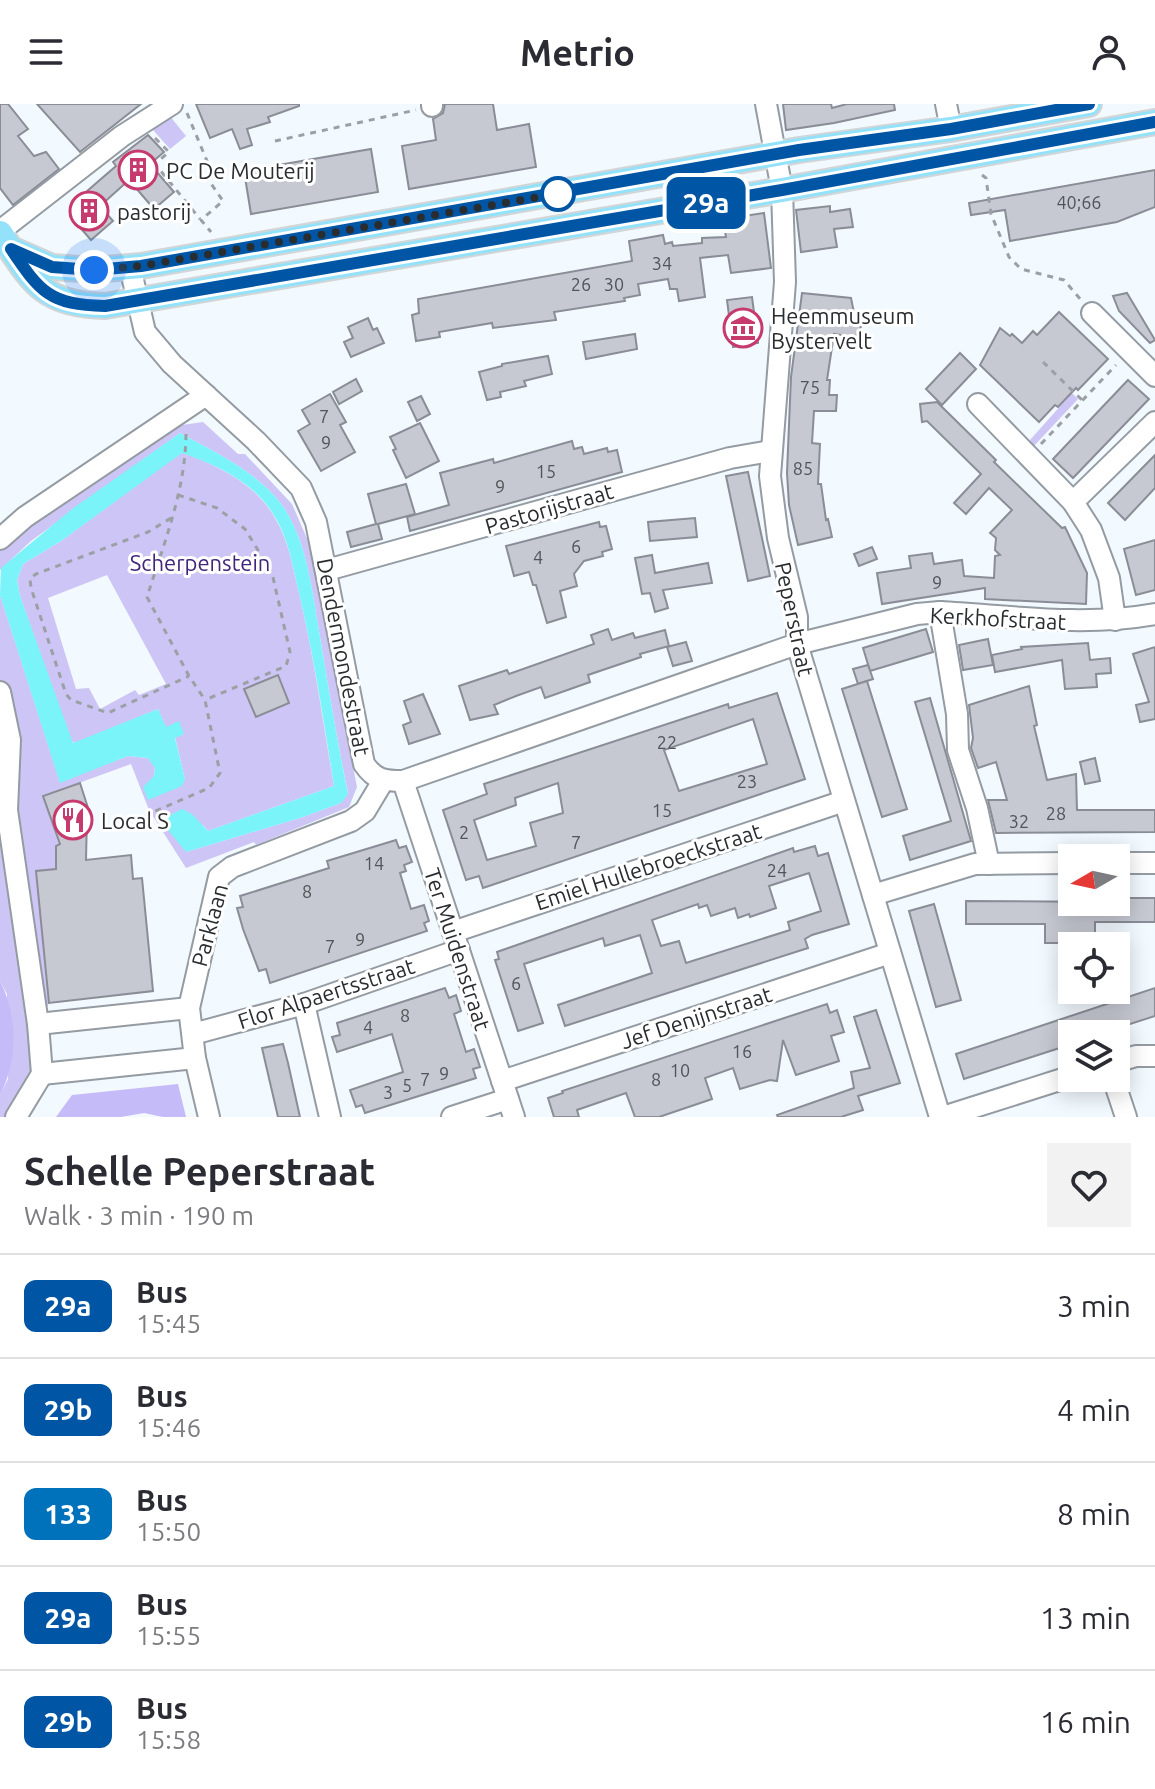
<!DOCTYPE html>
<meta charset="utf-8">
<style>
body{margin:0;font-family:Ubuntu,sans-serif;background:#f2f2f3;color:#2b2b33;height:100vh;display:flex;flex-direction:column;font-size:30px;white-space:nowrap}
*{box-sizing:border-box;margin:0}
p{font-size:26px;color:#7c7c81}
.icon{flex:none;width:44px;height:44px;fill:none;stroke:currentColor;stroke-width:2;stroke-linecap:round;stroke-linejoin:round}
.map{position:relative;height:1013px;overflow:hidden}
.drawer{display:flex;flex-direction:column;background:#fff;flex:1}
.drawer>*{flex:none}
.badge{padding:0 16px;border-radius:12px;font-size:28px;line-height:52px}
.needle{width:52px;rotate:261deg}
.controls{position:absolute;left:1058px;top:740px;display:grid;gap:16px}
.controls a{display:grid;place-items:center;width:72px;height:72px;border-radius:0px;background:#fff;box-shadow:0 4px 20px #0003;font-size:40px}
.you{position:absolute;width:40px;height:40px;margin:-20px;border:6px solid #fff;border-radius:50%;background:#1a73e8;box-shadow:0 0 0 12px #1a73e833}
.map>.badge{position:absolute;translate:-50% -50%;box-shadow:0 0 0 4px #fff}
.round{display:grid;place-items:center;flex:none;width:84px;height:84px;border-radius:0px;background:#f2f2f3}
.head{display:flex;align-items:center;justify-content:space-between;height:136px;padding:0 24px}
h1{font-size:38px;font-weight:600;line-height:60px}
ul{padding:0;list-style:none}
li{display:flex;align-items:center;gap:24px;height:104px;padding:0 24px;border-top:2px solid #e1e1e2}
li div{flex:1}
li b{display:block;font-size:30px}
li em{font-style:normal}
li .badge{min-width:88px;font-weight:700;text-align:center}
header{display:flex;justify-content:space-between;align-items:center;height:104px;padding:0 24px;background:#fff;font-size:36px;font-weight:600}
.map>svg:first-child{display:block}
.green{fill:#cdc5f5;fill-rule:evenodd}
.forest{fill:#c6bbf9}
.water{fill:#7af3f9}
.building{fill:#c6c9d2;stroke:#8a8d95;stroke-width:2;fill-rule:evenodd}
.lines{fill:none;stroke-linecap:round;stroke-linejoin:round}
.minor-casing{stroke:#949ba2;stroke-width:24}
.major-casing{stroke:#d4d5d6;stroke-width:28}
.path{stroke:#9ba0a5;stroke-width:3;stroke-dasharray:6 6;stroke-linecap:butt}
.minor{stroke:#fff;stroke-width:20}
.major{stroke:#93e2fa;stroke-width:24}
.line-casing{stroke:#fff;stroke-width:18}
.line{stroke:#0056a4;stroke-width:12}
.walk{stroke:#2a2d30;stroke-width:8;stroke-dasharray:0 14.4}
.stop-dot{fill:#fff;stroke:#0056a4;stroke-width:4}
.labels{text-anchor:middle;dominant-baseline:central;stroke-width:6;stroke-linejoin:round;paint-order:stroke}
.number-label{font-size:18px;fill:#515458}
.poi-label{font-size:22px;fill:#2a2d30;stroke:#fff;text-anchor:start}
.street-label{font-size:22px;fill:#2a2d30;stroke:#fff}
.park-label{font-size:22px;fill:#41247b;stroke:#fff}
</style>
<header><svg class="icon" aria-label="menu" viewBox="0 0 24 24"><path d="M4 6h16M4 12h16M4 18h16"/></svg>Metrio<svg class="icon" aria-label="person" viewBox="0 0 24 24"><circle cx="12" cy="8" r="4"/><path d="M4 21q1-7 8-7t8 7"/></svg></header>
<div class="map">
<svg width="1155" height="1013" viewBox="0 0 1155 1013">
<rect width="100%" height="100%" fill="#f2f9ff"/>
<g class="green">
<polygon points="169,11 186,32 170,45 153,26"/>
<polygon points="1072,289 1078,295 1033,343 1030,336"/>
<path d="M203,318L238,350H245L292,400L309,439L357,683L349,703L256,741L254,738L186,764L149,706L131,660L43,692L60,740L56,765L36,767L49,899L38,920L42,970L16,1013H0V991L8,975L7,890L0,877V491L60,678L128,652L148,654L155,663L154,672L185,675L175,633L184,630L166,624L158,605L78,638L74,639L70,635L20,492L17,476L23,460L61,437L182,348C217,362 256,379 275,414C289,437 293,464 299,489C314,553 323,618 334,682L208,727L203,721L186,748L303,713L341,699L348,689C337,636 328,581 319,527C312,486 307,439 284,404C260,369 216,349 180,329L31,437L0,466V424L175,322ZM107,471L166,580L139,591L135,586L100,605L89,584L76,585L48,494Z"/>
</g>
<g class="forest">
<path d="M0,877C18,912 18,956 0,991Z"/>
<polygon points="178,980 186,1013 163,1013 144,1009 121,1013 56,1013 72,991"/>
</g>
<path class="water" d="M180,329C216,349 260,369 284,404C307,439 312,486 319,527C328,581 337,636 348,690L341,699L303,713L186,748L164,721L168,712L182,705L192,710L208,727L334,682C324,618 314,553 299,489C293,464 289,436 275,413C256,379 217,361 182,349L61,437L23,460L17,476L20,492L73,639L158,605L166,623L179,617L184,630L175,634L185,675L182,682L148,696L143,683L154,672L155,664L148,654L128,652L60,679L0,491L1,464L72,405Z"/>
<g class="building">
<polygon points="0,0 8,0 28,25 18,32 34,52 46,48 59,65 13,101 0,84"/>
<polygon points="37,0 141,0 80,48"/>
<polygon points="196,0 299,0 299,2 268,13 270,18 247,25 252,41 240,45 232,25 210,34"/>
<polygon points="445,0 493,0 497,26 529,20 536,63 409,85 402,42 436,36 433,15 443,9"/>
<polygon points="783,0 831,0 832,4 847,0 894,0 895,6 834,19 786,26"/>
<polygon points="148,31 164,48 150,60 174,88 154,105 129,76 100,102 113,117 91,136 70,112 90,94 86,88 116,62 113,58"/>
<polygon points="371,45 378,88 251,110 244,67"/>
<polygon points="1155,66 1155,103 1117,118 1010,137 1005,106 971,111 969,99"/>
<polygon points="830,102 830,108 850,105 853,123 834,125 837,143 801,148 796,106"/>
<polygon points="764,109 771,164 731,169 728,151 700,154 705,193 679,197 677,185 670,185 668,175 638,180 640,191 624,194 625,197 554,208 556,216 493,224 492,219 439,228 440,233 416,237 412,211 419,209 418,195 632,157 629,137 663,131 665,140 672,138 673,142 702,139 702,134 726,133 723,115"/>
<polygon points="802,189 851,194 855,214 865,212 858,230 853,233 834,230 827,276 830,276 829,291 837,291 836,307 814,307 812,339 820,340 818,380 821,380 826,416 828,415 832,433 798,441 789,401 787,369 791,273"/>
<polygon points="1127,189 1155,236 1150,239 1119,207 1113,192"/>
<polygon points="752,193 758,239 733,243 727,196"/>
<polygon points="1059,208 1108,255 1078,286 1076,284 1058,303 1055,301 1039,318 980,261 1000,224 1010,232 1012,230 1022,239 1033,227 1037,231"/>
<polygon points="368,214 373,226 377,224 384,239 351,253 344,238 353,234 348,223"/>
<polygon points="635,230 637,245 586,255 583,238"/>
<polygon points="960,249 976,265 942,301 926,285"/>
<polygon points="548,252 552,270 524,277 526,282 500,288 501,293 487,296 479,268 502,262 502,260"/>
<polygon points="356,275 362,287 339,300 333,288"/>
<polygon points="1128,276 1149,295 1073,374 1053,355"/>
<polygon points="330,290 346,318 340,321 355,348 321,367 298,327 310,320 302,306"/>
<polygon points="421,292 430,310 417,317 408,298"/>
<polygon points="937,298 996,356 994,358 1062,424 1065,423 1087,469 1086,500 985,495 985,484 882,500 877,469 911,464 909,452 932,449 934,460 962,456 964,472 994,474 995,452 1000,451 995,446 996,434 990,429 1012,406 989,384 966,410 954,399 981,370 927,317 922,318 920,300"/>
<polygon points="420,319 439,357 406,374 393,346 396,345 390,333"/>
<polygon points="572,337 574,345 582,343 584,350 607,344 608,348 617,346 622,368 410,427 407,413 449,401 440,369 493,355 494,359"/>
<polygon points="1155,351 1155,384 1125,416 1108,399"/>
<polygon points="748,368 770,472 748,477 726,372"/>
<polygon points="406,380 415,410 378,420 382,435 351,443 347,428 376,420 368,390"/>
<polygon points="695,414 697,433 650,437 648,418"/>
<polygon points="599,418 600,423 606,422 612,445 602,448 603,452 584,457 574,470 577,482 560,487 566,513 547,519 536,481 533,481 529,468 514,472 506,442"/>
<polygon points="1155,436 1155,486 1136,491 1124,445"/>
<polygon points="872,443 877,455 859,462 854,450"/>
<polygon points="652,451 655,469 708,459 712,479 663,486 668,504 655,508 650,489 642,490 635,454"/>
<polygon points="608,525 612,536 633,529 635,534 665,526 669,542 640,550 641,553 588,571 590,578 545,594 541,583 516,592 494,601 498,610 470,616 459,582 507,566 509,570 594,540 591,531"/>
<polygon points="926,525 933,548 870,567 863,544"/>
<polygon points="988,535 993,561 963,566 959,541"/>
<polygon points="686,538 692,557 673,562 667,543"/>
<polygon points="1088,539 1090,556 1110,554 1111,569 1096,570 1097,583 1065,585 1062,556 995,568 992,551 1022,545 1021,543"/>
<polygon points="1155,543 1155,615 1140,618 1136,601 1149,598 1133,550"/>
<polygon points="868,561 873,575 858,580 853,565"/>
<polygon points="278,571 289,599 256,613 244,585"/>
<polygon points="867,577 907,705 882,713 842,585"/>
<polygon points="1029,582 1037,621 1034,622 1047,676 1076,670 1077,706 1155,706 1155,728 996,729 988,696 1007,696 996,658 978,664 971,644 973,634 969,601"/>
<path d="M777,589L805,675L483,784L479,772L466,776L443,706L487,690L484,680L728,600L729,604ZM753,615L767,660L679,687L664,646ZM558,679L563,709L530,719L536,742L487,756L474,716L516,701L515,694Z"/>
<polygon points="423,590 440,630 409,640 403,621 411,618 404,597"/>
<polygon points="930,594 971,737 910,756 903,732 951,717 915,598"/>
<polygon points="1095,654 1100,677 1085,680 1080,658"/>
<polygon points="80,679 90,710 87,711 86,756 131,751 133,775 142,774 153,887 49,899 36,767 56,765 56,742 60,740 43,692"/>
<polygon points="396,736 399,744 406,742 412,758 404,761 406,767 400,769 411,805 424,801 429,817 424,819 427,827 270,879 266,865 259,867 243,825 237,804 243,803 240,792 329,764 327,757"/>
<path d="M815,742L818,752L828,749L849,820L812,831L805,835L808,844L565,922L558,901L652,869L640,831L605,842L603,834L524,860L543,919L518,927L495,856L499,855L497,848L793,744L794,748ZM809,769L821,807L788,818L790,826L686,859L679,837L661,842L652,816L698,800L699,804L707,801L711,812L735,804L738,814L749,810L750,813L776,804L769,782Z"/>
<polygon points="1116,794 1155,794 1155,818 1095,818 1095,832 1069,832 1069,839 1045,839 1045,820 966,820 966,797 1116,798"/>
<polygon points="934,800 961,896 936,903 909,807"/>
<polygon points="445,884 449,894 456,891 461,907 454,910 466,948 474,945 480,963 473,965 476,974 365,1009 362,1001 356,1003 350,986 403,968 392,930 337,948 332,933 340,931 337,919"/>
<polygon points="1155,884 1155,912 1099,930 1072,930 1072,940 964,975 956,950"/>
<polygon points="827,900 830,909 837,906 844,928 831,932 839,957 796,971 783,936 777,977 770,976 740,985 733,964 705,974 712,995 659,1013 635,1013 626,989 577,1006 579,1013 554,1013 548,994 563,989 562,987"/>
<polygon points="876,906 900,979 858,992 863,1006 841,1013 778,1013 777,1011 854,984 851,968 870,964 854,913"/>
<polygon points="283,940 288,959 300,1013 278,1013 262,944"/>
</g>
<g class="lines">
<g class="minor-casing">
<g id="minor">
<polyline points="432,0 432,2"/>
<polyline points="766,0 782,86 785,178 770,372 778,434 797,513 797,540 940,1013"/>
<polyline points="946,0 951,25"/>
<polyline points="0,127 122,32 172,0"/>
<path d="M130,163L145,228L172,260L256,337L301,384L316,418L364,660C375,676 384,677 403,677L797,540L917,510L940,508C1012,512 1083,523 1155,510"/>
<polyline points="1092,209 1155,272"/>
<polyline points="978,300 1073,398 1091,426 1109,474 1115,516"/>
<polyline points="1073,398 1155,318"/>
<polyline points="0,435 25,413 206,291"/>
<polyline points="327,466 730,354 771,347"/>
<polyline points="940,508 957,610 958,646 977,704 989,760"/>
<polyline points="0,588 10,636 7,706 38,920 42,970 16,1013"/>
<polyline points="403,677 514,1013"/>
<polyline points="1116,759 1155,759"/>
<polyline points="873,791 975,760 1072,759"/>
<polyline points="453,828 844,697"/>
<polyline points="304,900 330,1013"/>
<polyline points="38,920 189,904"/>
<polyline points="193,930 304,900 459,846"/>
<polyline points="1116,958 1136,952 1155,952"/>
<polyline points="42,970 195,954"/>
<polyline points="1113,974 1126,1013"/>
<polyline points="502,977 890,849"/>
<polyline points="209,1013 195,954 189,904 219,773 232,763 351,717 365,707 383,677"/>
<polyline points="452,1013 508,995"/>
<polyline points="943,1013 1072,972"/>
</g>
</g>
<g class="major-casing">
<g id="major">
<path d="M0,129C32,177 42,201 105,202L782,86L1155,18"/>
<polyline points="11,145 52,163 94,166 141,162 799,46 951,25 1089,0"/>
</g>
</g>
<g class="path">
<polyline points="187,9 207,57 199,62 223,97 201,116 211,128"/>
<polyline points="155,34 169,48 155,60 200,115"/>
<polyline points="275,37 416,6"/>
<polyline points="982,71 986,74 991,110 1009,153 1021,165 1064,176 1081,196"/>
<polyline points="1043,258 1083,297"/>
<polyline points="1041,340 1116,261"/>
<polyline points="178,391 217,404 245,425 272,469 290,548 286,562 205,596"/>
<polyline points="171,414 148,428 36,470 30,475 31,484 66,590 71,596 108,609 189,572"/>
<path d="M136,721L151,709L209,684L220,669L205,596L189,572L147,493C164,439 186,385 186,328"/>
</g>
<use href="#minor" class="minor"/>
<use href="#major" class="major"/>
</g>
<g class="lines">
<g class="line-casing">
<path id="line" d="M1089,0L951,25L799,46L141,162L94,166L52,163L11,145C40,188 50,201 105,202L782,86L1155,18"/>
</g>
<use href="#line" class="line"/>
<polyline class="walk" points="94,166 141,162 568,88 558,90"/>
</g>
<defs>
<g id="building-ring" transform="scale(2)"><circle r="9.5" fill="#fff" stroke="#c63a6d" stroke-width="1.5"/><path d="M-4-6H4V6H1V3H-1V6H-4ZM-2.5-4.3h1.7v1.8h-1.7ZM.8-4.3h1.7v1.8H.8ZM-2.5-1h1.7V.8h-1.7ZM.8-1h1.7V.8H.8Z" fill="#c63a6d"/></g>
<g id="museum-ring" transform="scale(2)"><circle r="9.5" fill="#fff" stroke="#c63a6d" stroke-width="1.5"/><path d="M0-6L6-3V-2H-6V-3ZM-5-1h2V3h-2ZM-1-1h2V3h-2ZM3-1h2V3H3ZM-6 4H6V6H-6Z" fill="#c63a6d"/></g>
<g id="restaurant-ring" transform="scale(2)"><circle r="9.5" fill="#fff" stroke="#c63a6d" stroke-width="1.5"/><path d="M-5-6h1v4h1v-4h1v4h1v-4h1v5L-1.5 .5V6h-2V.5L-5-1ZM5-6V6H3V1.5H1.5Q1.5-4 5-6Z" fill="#c63a6d"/></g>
</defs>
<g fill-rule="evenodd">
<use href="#building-ring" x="138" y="66"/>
<use href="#building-ring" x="89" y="107"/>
<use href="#museum-ring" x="743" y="224"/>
<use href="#restaurant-ring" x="73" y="716"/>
</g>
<circle class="stop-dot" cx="558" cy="90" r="16"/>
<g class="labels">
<g class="number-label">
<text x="1079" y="98">40;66</text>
<text x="662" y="159">34</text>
<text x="581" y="180">26</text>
<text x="614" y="180">30</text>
<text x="810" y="283">75</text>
<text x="324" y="312">7</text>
<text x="326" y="338">9</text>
<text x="803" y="364">85</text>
<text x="546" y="367">15</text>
<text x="500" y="382">9</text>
<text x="576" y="442">6</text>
<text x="538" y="453">4</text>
<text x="937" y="478">9</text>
<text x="667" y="638">22</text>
<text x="747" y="677">23</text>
<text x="662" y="706">15</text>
<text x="1056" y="709">28</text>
<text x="1019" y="717">32</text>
<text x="464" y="728">2</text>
<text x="576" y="738">7</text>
<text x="374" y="759">14</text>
<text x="777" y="766">24</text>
<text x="307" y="787">8</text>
<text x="360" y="835">9</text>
<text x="330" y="842">7</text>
<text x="516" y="879">6</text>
<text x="405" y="911">8</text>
<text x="368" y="923">4</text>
<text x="742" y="947">16</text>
<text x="680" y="966">10</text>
<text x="444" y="969">9</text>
<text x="425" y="975">7</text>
<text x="656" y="975">8</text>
<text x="407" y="981">5</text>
<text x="388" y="988">3</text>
</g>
<g class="poi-label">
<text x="166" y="66">PC De Mouterij</text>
<text x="117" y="107">pastorij</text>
<text x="771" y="211">Heemmuseum<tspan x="771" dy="25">Bystervelt</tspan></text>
<text x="101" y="716">Local S</text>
</g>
<g class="street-label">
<text transform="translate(549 404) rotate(-16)">Pastorijstraat</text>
<text transform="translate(998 514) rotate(3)">Kerkhofstraat</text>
<text transform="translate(795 515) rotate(78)">Peperstraat</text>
<text transform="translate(344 553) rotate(79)">Dendermondestraat</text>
<text transform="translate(648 762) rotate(-18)">Emiel Hullebroeckstraat</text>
<text transform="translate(209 821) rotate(-75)">Parklaan</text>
<text transform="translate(458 845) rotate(72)">Ter Muidenstraat</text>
<text transform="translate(326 889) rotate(-18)">Flor Alpaertsstraat</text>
<text transform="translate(696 913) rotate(-18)">Jef Denijnstraat</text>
</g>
<g class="park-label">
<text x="200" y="458">Scherpenstein</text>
</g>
</g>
</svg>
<div class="controls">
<a><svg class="needle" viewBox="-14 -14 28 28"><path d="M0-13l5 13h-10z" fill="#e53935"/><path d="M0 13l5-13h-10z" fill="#7c7c81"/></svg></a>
<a><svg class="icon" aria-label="locate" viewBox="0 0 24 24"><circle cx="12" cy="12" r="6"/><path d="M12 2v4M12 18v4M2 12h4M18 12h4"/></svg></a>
<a><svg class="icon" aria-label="layers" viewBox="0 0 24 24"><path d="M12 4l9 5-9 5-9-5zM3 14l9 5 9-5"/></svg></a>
</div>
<div class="you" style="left:94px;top:166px"></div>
<b class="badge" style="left:706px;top:99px;background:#0056a4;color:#fff">29a</b>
</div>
<section class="drawer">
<div class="head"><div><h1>Schelle Peperstraat</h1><p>Walk · 3 min · 190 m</p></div><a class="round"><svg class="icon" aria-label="heart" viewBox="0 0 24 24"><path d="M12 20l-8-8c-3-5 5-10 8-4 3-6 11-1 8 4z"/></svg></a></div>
<ul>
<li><span class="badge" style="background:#0056a4;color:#fff">29a</span><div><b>Bus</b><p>15:45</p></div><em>3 min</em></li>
<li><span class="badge" style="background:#0056a4;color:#fff">29b</span><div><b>Bus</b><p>15:46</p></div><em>4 min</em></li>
<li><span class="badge" style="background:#0072bc;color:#fff">133</span><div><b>Bus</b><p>15:50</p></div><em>8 min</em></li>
<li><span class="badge" style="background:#0056a4;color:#fff">29a</span><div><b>Bus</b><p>15:55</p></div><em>13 min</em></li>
<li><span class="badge" style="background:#0056a4;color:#fff">29b</span><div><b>Bus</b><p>15:58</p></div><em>16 min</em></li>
</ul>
</section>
